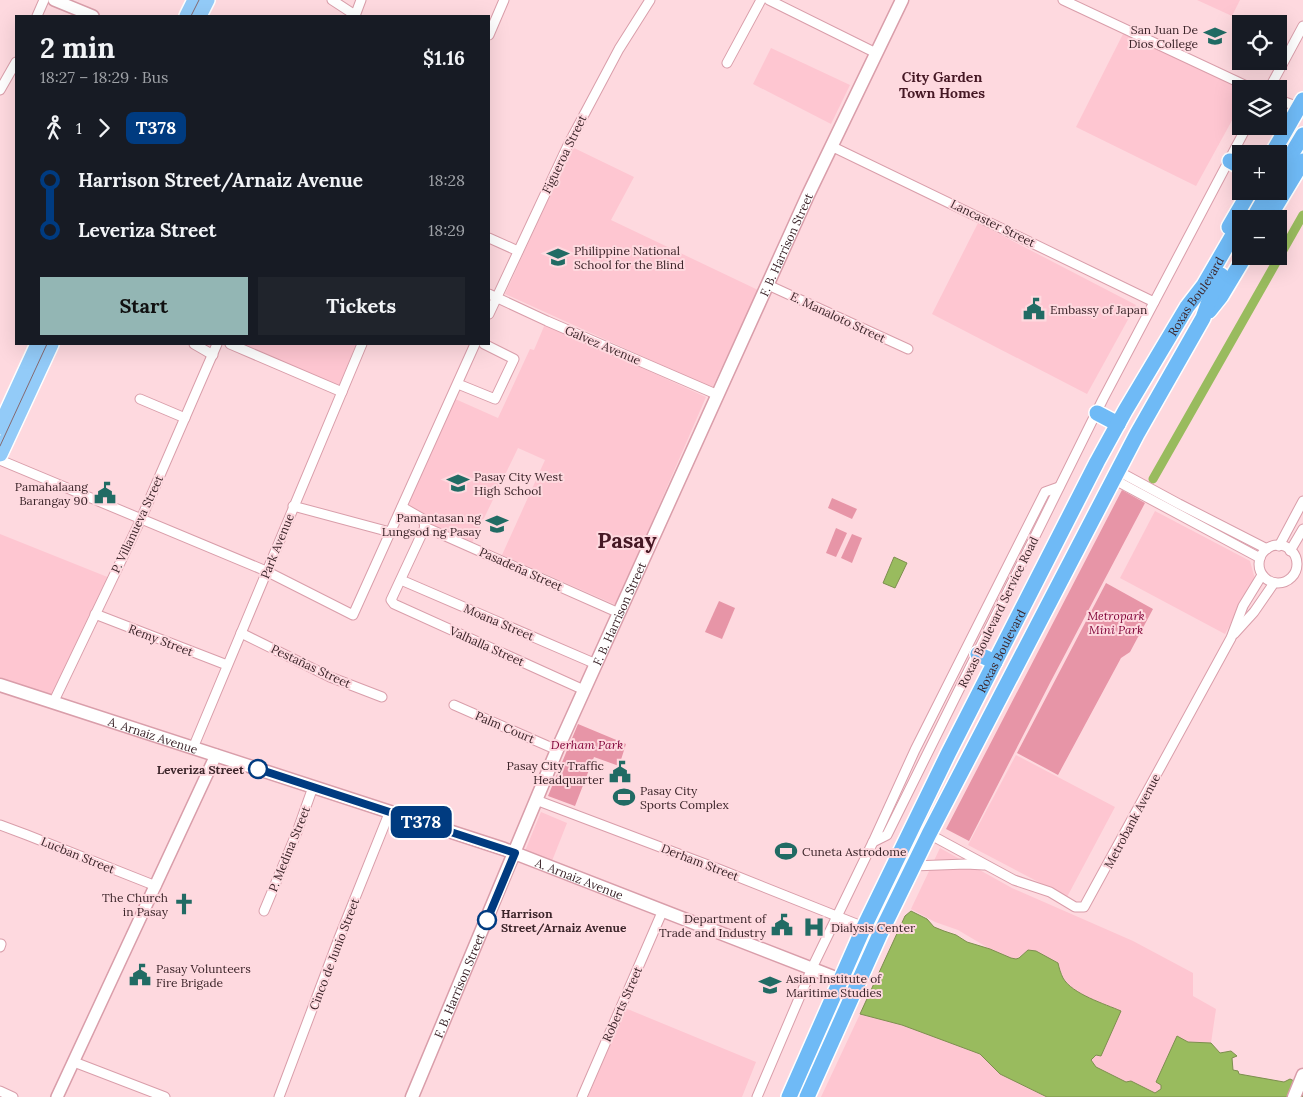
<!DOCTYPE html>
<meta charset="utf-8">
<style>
body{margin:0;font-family:Lora,serif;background:#20242c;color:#f1f3f6;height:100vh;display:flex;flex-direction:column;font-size:19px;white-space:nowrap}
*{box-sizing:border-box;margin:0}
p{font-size:16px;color:#9ea1a6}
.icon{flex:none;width:28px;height:28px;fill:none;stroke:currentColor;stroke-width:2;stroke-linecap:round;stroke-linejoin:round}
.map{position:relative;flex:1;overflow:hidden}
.side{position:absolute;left:15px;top:15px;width:475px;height:330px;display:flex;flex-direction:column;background:#171b24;border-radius:0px;box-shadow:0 5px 20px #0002}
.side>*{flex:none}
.badge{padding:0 10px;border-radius:8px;font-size:18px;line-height:32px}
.fabs{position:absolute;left:1232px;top:15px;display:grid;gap:10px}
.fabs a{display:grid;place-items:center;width:55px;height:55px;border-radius:0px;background:#171b24;box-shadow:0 5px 20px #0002;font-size:25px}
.map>.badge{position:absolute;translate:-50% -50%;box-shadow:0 0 0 2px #fff}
.legs{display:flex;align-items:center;gap:8px;height:55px;padding:0 25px;font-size:16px}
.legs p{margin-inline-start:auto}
.overview{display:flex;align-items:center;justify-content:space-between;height:85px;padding:0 25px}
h1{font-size:28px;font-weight:700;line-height:38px}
.button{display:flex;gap:10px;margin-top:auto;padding:10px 25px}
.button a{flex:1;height:58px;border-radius:0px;background:#93b6b4;color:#111;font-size:20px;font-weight:700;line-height:58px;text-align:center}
.button a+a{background:#20242c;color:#f1f3f6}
ul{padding:0 25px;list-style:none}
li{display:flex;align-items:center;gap:18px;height:50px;font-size:19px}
li i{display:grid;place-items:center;width:8px;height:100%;margin:0 6px;background:currentColor}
li i::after{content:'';width:12px;height:12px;margin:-6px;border:4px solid;border-radius:50%;background:#171b24}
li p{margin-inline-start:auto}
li:first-child i{background:linear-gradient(#0000 50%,currentColor 0)}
li:last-child i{background:linear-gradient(currentColor 50%,#0000 0)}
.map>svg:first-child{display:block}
.built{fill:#fec6d1}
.green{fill:#e795a7}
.water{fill:#99bb5e;stroke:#7d8e4e}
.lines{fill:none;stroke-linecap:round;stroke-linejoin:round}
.canal{stroke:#99bb5e;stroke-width:9}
.minor-casing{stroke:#d99eaa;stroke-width:11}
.tertiary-casing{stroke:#d99eaa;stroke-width:14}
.secondary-casing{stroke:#d99eaa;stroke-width:15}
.primary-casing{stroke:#fff;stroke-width:18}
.trunk-casing{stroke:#fff;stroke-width:18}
.minor{stroke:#fff;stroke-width:9}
.tertiary{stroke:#fff;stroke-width:11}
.secondary{stroke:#fff;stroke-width:12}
.primary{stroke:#93cbf8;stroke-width:15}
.trunk{stroke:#6fbaf6;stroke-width:15}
.tram{stroke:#86696f;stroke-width:1}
.line-1-casing{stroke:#fff;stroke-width:11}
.line-1{stroke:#003b80;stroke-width:8}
.stop-1-dot{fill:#fff;stroke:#003b80;stroke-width:2.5}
.labels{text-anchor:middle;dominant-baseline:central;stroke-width:4;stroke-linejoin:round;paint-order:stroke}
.poi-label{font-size:12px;fill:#3c252a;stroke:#fed9df;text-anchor:start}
.street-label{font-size:12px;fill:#3c252a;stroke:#fed9df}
.park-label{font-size:12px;font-style:italic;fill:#7f0036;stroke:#fed9df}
.stop-label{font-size:12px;font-weight:bold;fill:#3c252a;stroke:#fed9df;text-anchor:end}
.neighbourhood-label{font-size:14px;font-weight:bold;fill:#451824;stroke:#fed9df}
.town-label{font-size:22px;font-weight:bold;fill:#451824;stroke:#fed9df}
</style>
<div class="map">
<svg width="1303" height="1097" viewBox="0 0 1303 1097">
<rect width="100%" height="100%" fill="#fed9df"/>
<g class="built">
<polygon points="1197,0 1240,0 1232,16"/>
<polygon points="1123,34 1250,88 1241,89 1241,104 1196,186 1076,127"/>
<polygon points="771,48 850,85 831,124 753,84"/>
<polygon points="572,147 634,177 611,220 758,290 712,388 505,294"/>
<polygon points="978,223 1136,305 1087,394 932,314"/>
<polygon points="545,324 706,397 616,605 502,555 545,460 518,448 472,543 428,525 431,518 405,506 453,398 498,418 530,349 534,350"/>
<polygon points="238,344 356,344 338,388"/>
<polygon points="1155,511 1250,561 1255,579 1225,634 1120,578"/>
<polygon points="0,534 110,578 56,697 0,678"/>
<polygon points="1016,755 1115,807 1067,897 968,845"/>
<polygon points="541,812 567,823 552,861 525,851"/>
<polygon points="940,848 1012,888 1133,941 1193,973 1193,996 1216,1009 1211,1043 1188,1042 1177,1036 1156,1082 1161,1084 1161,1089 1155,1093 1131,1081 1126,1082 1096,1067 1091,1060 1096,1055 1080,993 1070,987 1063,978 1058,963 1024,953 1016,959 1011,958 990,949 958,930 935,922 911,909"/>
<polygon points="625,1008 756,1062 742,1097 588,1097"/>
<polygon points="860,1014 902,1025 980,1054 1000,1074 1047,1097 821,1097"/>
</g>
<g class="green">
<polygon points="1122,490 1145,503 1051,681 969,841 946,829"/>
<polygon points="832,498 857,509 852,519 828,508"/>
<polygon points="836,528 847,533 836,557 826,553"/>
<polygon points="852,534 862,538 852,563 841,558"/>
<polygon points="1106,583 1153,609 1130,652 1121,658 1058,775 1017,753"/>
<polygon points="719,601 735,608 722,639 705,632"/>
<polygon points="578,724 626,744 619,766 594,757 575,806 548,796"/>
</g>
<g class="water">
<polygon points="894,557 907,563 895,588 883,583"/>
<path d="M911,911L927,919L934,927L944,931L956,935L967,942L990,949L1011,958L1016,959L1019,958L1028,950L1036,951L1058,963C1059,968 1061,974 1063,978C1072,994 1105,1004 1121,1011L1101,1056L1096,1055L1091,1060L1096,1067L1126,1082L1131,1081L1155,1093L1161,1089V1085L1156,1082L1177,1036L1188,1042L1211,1043L1220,1053L1231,1051L1237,1056L1232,1058L1233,1070L1238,1071L1239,1074L1284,1082L1290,1079L1303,1085V1097H1047L1000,1074L980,1054L902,1025L860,1014L905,916Z"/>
</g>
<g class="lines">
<polyline class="canal" points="1153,479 1303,215"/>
<g class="minor-casing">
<g id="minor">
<polyline points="332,0 355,15"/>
<polyline points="769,0 876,53"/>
<polyline points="1063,0 1253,89"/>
<polyline points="37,16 44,0"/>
<polyline points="355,16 361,0"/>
<polyline points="489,35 504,0"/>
<polyline points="727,63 761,0"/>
<polyline points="1269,89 1303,26"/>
<polyline points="0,90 16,62"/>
<polyline points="1279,100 1299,107"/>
<polyline points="831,146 1154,302"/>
<polyline points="489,238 518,251"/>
<polyline points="768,285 908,349"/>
<polyline points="489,294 547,321 718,395"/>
<polyline points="489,314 569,143 619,49 650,0"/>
<polyline points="194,344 213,355"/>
<polyline points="230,344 342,392"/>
<polyline points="458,384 495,399 514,359 484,344"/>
<polyline points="140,399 185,418"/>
<polyline points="0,460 266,571 353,615 475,344"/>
<polyline points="1118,471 1179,504 1267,549"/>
<polyline points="1113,479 1260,558"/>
<polyline points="293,506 390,532"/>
<polyline points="402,507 423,519 425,527"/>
<polyline points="425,527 391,600 394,604 584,690"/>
<polyline points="425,527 619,613"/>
<circle cx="1278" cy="564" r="19"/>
<polyline points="1279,546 1303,501"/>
<polyline points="1290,551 1303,529"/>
<polyline points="401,580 596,664"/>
<polyline points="95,614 227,665"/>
<polyline points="241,633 330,677 382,697"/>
<polyline points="1234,634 1254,612 1274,583"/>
<polyline points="53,703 141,519 217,344"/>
<polyline points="454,705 557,750"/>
<polyline points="193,748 362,344"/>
<polyline points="536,800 721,870 864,927"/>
<polyline points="0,825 27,835 156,886"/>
<polyline points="929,834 1014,880 1050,892 1075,907 1084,907 1231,638 1243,606 1262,575"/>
<polyline points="873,842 887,835 1103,399 1247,126"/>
<polyline points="913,866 966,864 984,865"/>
<polyline points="264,911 297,832 313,787"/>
<polyline points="0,947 1,944"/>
<polyline points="74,1062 165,1097"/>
<polyline points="0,1091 13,1097"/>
<polyline points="279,1097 339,938 390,811"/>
<polyline points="582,1097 663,910"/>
<polyline points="757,1097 812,968 873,842 915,750 1045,492 1059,487"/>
</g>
</g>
<g class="tertiary-casing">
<g id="tertiary">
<polyline points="54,0 93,16"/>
<polyline points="57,1097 216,755"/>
</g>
</g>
<g class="secondary-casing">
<g id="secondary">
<path id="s1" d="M0,685L504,849L841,980"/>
<path id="s2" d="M412,1097L557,750L808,195L902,0"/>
<polyline points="1294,1097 1303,1075"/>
</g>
</g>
<g class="primary-casing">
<g id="primary">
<polyline points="187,16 195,0"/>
<polyline points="199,16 207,0"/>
<polyline points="0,427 38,344"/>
<polyline points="0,454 51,344"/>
</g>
</g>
<g class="trunk-casing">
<g id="trunk">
<polyline points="1272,154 1303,100"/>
<polyline points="1230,161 1241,167"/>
<polyline points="1279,175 1303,135"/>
<polyline points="1253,219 1269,191"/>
<polyline points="1268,219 1303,161"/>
<polyline points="1229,227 1250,191"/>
<polyline points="1209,311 1221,296 1245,256"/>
<polyline points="1097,413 1118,424"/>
<polyline points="978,654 995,662"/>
<path id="s3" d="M789,1097L864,927L948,754L1097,462L1125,411L1187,307L1204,285L1241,221"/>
<polyline points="807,1097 880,934 929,834 1137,434 1203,318 1213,290 1221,275"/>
</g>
</g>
<use href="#minor" class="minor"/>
<use href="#tertiary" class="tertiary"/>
<use href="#secondary" class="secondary"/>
<use href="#primary" class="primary"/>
<use href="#trunk" class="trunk"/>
<g class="tram">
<polyline points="191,16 199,0"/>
<polyline points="0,446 47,344"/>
</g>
</g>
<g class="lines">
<g class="line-1-casing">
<polyline id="line-1" points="258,769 515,853 487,920"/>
</g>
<use href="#line-1" class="line-1"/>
</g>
<defs>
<g id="university-bare" transform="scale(1.725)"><path d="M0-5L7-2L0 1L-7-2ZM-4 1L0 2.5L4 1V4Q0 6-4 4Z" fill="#216b64" stroke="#fed9df" stroke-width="2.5" paint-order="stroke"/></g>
<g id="school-bare" transform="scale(1.725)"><path d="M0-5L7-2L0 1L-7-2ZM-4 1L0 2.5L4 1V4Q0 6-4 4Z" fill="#216b64" stroke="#fed9df" stroke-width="2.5" paint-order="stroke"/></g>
<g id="civic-bare" transform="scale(1.725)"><path d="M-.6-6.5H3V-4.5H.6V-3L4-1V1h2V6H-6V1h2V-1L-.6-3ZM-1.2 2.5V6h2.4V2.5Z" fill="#216b64" stroke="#fed9df" stroke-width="2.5" paint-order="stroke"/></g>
<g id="stadium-bare" transform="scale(1.725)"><path d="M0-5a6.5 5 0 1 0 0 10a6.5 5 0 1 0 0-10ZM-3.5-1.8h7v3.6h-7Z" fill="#216b64" stroke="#fed9df" stroke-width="2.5" paint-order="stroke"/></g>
<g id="church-bare" transform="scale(1.725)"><path d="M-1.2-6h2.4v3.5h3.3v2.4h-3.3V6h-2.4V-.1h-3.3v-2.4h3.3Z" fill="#216b64" stroke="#fed9df" stroke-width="2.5" paint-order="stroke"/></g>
<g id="hospital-bare" transform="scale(1.725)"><path d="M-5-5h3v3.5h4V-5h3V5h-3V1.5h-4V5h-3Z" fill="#216b64" stroke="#fed9df" stroke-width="2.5" paint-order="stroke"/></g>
</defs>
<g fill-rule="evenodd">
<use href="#university-bare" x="1215" y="36"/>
<use href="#school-bare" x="558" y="257"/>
<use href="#civic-bare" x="1034" y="309"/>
<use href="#school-bare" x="458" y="483"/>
<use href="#civic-bare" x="105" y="493"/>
<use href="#university-bare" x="497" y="524"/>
<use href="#civic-bare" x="620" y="772"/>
<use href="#stadium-bare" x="624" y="797"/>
<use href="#stadium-bare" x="786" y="851"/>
<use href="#church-bare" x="184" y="904"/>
<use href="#civic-bare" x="782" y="925"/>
<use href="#hospital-bare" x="814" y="927"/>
<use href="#civic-bare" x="140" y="975"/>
<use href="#university-bare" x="770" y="985"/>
</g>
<g class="stop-1-dot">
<circle cx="258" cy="769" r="9"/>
<circle cx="487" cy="920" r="9"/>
</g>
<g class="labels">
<g class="poi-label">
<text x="1198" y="29" text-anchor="end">San Juan De<tspan x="1198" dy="14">Dios College</tspan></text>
<text x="574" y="250">Philippine National<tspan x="574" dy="14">School for the Blind</tspan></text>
<text x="1050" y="309">Embassy of Japan</text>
<text x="474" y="476">Pasay City West<tspan x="474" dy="14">High School</tspan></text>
<text x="88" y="486" text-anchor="end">Pamahalaang<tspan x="88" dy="14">Barangay 90</tspan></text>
<text x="481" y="517" text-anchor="end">Pamantasan ng<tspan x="481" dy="14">Lungsod ng Pasay</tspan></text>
<text x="604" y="765" text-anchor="end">Pasay City Traffic<tspan x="604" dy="14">Headquarter</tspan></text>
<text x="640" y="790">Pasay City<tspan x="640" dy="14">Sports Complex</tspan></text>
<text x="802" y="851">Cuneta Astrodome</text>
<text x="168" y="897" text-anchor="end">The Church<tspan x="168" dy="14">in Pasay</tspan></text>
<text x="766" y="918" text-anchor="end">Department of<tspan x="766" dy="14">Trade and Industry</tspan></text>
<text x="831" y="927">Dialysis Center</text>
<text x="156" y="968">Pasay Volunteers<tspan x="156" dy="14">Fire Brigade</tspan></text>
<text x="786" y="978">Asian Institute of<tspan x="786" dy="14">Maritime Studies</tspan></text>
</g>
<g class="street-label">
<text transform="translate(564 154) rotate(-64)">Figueroa Street</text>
<text transform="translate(993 223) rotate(26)">Lancaster Street</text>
<text stroke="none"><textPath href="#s2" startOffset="931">F. B. Harrison Street</textPath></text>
<text stroke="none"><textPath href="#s3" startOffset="899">Roxas Boulevard</textPath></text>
<text transform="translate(838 317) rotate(25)">E. Manaloto Street</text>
<text transform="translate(603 345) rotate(23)">Galvez Avenue</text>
<text transform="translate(137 524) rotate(-65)">P. Villanueva Street</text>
<text transform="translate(277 546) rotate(-68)">Park Avenue</text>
<text transform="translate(521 569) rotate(24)">Pasadeña Street</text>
<text transform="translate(998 612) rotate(-64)">Roxas Boulevard Service Road</text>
<text stroke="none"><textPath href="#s2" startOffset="526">F. B. Harrison Street</textPath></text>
<text transform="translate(499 622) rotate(23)">Moana Street</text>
<text transform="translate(161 640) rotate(21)">Remy Street</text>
<text transform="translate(487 646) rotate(24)">Valhalla Street</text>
<text stroke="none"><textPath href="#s3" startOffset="494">Roxas Boulevard</textPath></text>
<text transform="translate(311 666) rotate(25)">Pestañas Street</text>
<text transform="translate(505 727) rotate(23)">Palm Court</text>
<text stroke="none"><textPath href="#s1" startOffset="161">A. Arnaiz Avenue</textPath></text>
<text transform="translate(1132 821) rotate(-62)">Metrobank Avenue</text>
<text transform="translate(289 849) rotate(-68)">P. Medina Street</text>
<text transform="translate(78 855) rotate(22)">Lucban Street</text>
<text transform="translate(700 862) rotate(21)">Derham Street</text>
<text stroke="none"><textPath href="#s1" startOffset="611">A. Arnaiz Avenue</textPath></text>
<text transform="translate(334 954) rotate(-69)">Cinco de Junio Street</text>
<text stroke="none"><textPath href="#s2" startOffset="121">F. B. Harrison Street</textPath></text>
<text transform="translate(622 1004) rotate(-66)">Roberts Street</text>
</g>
<g class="park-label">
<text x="1116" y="615">Metropark<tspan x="1116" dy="14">Mini Park</tspan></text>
<text x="587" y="744">Derham Park</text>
</g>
<g class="stop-label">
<text x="244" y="769">Leveriza Street</text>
<text x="501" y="913" text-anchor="start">Harrison<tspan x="501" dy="14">Street/Arnaiz Avenue</tspan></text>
</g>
<g class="neighbourhood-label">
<text x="942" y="77">City Garden<tspan x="942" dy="16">Town Homes</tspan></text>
</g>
<g class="town-label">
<text x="627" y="540">Pasay</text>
</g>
</g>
</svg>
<div class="fabs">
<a><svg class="icon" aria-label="locate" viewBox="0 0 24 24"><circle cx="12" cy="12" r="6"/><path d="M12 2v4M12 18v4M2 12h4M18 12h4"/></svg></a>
<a><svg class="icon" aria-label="layers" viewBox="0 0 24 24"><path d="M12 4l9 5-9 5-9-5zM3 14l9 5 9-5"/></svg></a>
<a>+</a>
<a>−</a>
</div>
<b class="badge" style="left:421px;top:822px;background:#003b80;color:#fff">T378</b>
<section class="side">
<div class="overview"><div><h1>2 min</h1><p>18:27 – 18:29 · Bus</p></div><b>$1.16</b></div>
<div class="legs"><svg class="icon" aria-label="walk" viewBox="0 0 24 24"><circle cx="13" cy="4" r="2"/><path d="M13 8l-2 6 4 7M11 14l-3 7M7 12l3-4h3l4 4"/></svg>1<svg class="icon" aria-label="forward" viewBox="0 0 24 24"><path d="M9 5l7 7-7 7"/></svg><b class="badge" style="background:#003b80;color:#fff">T378</b></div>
<ul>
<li><i style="color:#003b80"></i><b>Harrison Street/Arnaiz Avenue</b><p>18:28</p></li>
<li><i style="color:#003b80"></i><b>Leveriza Street</b><p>18:29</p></li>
</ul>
<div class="button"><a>Start</a><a>Tickets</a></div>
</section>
</div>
